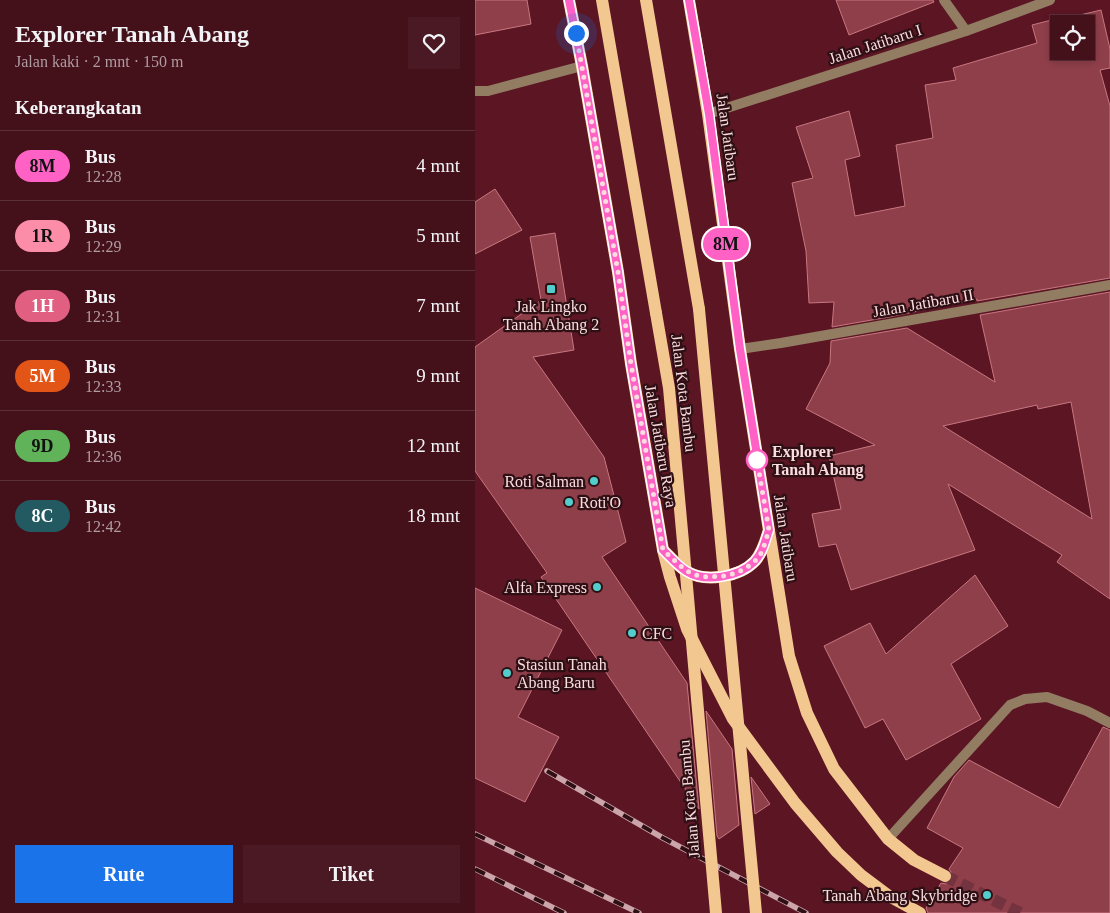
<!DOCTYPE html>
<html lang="id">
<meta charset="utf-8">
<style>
body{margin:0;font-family:"Times New Roman",serif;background:#4b1923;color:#f1f3f6;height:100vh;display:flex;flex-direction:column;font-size:19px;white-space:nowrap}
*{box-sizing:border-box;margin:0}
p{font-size:16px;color:#af9da2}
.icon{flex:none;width:28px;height:28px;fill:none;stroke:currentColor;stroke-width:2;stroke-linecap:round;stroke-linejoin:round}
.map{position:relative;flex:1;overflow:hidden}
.panel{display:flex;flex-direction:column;background:#44101a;width:475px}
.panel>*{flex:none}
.badge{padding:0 10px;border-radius:16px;font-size:18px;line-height:32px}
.tools{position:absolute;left:575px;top:15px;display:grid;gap:10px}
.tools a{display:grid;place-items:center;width:45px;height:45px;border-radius:0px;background:#44101a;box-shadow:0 2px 8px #0003,0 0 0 1px #5c3039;font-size:25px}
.you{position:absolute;width:25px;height:25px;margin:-12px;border:4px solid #fff;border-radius:50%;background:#1a73e8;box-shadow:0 0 0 8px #1a73e833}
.map>.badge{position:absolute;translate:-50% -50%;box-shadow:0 0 0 2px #fff}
h2{padding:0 15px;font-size:19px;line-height:45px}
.round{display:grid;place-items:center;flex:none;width:52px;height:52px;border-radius:0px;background:#4b1923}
.overview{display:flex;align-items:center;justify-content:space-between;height:85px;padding:0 15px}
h1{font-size:24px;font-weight:800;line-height:38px}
.button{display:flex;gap:10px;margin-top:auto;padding:10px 15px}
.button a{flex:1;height:58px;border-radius:0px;background:#1a73e8;color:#fff;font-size:20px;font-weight:800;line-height:58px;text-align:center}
.button a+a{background:#4b1923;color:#f1f3f6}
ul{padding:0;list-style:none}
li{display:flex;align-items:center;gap:15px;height:70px;padding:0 15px;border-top:1px solid #5c3039}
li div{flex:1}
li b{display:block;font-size:19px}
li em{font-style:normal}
li .badge{min-width:55px;font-weight:700;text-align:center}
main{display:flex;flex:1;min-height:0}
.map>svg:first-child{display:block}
.building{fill:#8f3f4a;stroke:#c87780;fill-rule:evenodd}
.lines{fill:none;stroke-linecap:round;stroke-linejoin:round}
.primary-tunnel{stroke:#73333f;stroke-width:12;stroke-dasharray:12 6;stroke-linecap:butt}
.service{stroke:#927d63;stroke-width:10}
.pedestrian{stroke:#927d63;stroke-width:10}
.minor{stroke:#927d63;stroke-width:10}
.tertiary{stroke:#927d63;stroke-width:10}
.primary{stroke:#f2c790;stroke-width:12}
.rail-casing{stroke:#cca5aa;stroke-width:5.5}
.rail{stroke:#2e0f14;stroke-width:4;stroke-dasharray:11;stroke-linecap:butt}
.primary-bridge{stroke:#f2c790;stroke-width:12}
.line-casing{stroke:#fff;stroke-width:11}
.line{stroke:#ff61c5;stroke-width:8}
.walk{stroke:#f9dddf;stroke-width:5;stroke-dasharray:0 9}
.poi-dot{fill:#53cdcb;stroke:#2e0f14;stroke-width:2}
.stop-dot{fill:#fff;stroke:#ff61c5;stroke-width:2.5}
.labels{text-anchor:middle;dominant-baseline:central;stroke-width:4.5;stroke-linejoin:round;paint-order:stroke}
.street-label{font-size:16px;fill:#f9dddf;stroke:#2e0f14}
.poi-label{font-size:16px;fill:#f9dddf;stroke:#2e0f14;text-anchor:end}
.stop-label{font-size:16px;font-weight:bold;fill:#f9dddf;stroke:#2e0f14;text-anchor:start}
</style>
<main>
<section class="panel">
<div class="overview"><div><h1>Explorer Tanah Abang</h1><p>Jalan kaki · 2 mnt · 150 m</p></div><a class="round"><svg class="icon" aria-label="heart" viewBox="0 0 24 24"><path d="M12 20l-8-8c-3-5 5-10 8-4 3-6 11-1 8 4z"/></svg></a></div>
<h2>Keberangkatan</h2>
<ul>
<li><span class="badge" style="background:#ff61c5;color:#111">8M</span><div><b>Bus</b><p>12:28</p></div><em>4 mnt</em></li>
<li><span class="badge" style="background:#fb8da8;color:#111">1R</span><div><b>Bus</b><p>12:29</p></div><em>5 mnt</em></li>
<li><span class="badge" style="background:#e15f81;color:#fff">1H</span><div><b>Bus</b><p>12:31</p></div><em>7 mnt</em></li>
<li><span class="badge" style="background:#e35517;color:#fff">5M</span><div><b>Bus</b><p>12:33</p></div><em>9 mnt</em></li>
<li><span class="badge" style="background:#61b359;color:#111">9D</span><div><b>Bus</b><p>12:36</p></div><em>12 mnt</em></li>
<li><span class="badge" style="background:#235a61;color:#fff">8C</span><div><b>Bus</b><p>12:42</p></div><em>18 mnt</em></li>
</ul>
<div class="button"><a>Rute</a><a>Tiket</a></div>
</section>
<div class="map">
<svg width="635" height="913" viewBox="0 0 635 913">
<rect width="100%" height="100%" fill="#5b1523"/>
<g class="building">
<polygon points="0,0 52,0 56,24 0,35"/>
<polygon points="361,0 458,0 459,2 374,35"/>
<path d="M626,10L635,49V68L625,70L635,106V278L502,301V299L414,317L357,327L359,302L334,303L331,251L317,183L338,178L321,127L374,111L385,156L370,160L380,216L430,206L421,145L458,138L450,85L481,80L478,68L562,43L557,25L588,17V19ZM584,24H611V51H584Z"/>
<polygon points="20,189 47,230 0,254 0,202"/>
<polygon points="80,233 99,350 58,357 129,457 151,542 127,557 212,683 224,809 66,577 72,573 0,471 0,347 66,300 55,237"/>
<path d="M635,292V599L582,562L587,555L473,484L500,550L376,590L361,544L344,547L337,514L366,509L354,456L400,445L331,409L355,363L356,341L432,328L520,382L505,315ZM596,402L617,519L468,426L562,405L563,409Z"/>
<polygon points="500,575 533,626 476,664 506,719 431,760 408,719 390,728 349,646 395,623 411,654"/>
<polygon points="0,588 87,630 43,717 84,737 50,802 0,778"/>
<polygon points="231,711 257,749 264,825 244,839 242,836"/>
<polygon points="628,727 635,730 635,913 453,913 451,908 466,883 471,884 477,880 478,875 474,869 488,848 452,828 479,777 494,760 584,808"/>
<polygon points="276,777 295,804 280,814"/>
</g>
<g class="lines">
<polyline class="primary-tunnel" points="470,876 545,913"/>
<polyline class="service" points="413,839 535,705 550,699 572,697 612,711 635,723"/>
<polyline class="pedestrian" points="265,349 306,343 635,285"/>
<g class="minor">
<polyline points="469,0 491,31"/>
<polyline points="233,114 491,31 575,0"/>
</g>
<polyline class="tertiary" points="0,91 13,91 107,66"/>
<g class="primary">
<polyline points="94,0 107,66 143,272 156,364 188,550 195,577 212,629 258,719 320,803 362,852 386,875 414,896 445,913"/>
<polyline points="127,0 181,313"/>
<polyline points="171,0 224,309"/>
<polyline points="214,0 233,114 265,349 314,656 332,713 359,769 413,839 439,860 470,876"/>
<path d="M188,550C195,557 203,566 211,571C230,583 265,577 280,561C287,553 290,543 293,533"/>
</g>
<g class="rail-casing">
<g id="rail">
<polyline points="72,771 188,838 331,913"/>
<polyline points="0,834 164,913"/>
<polyline points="0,869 89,913"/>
</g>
</g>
<use href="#rail" class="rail"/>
<g class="primary-bridge">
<polyline points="224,309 281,913"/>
<polyline points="181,313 194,388 211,575 241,913"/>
</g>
</g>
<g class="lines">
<g class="line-casing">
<path id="line" d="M94,0L107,66L143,272L156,364L188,550C195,557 203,566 211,571C230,583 264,577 279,562C288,553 290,541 294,530L265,349L234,114L214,0"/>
</g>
<use href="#line" class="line"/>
<polyline class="walk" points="101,33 143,272 156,364 188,550 210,570 220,575 232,577 249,576 257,574 270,569 280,561 287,552 294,530 282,460"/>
</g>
<g class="poi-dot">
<rect x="71" y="284" width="10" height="10" rx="2.5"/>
<circle cx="119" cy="481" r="5"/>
<circle cx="94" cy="502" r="5"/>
<circle cx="122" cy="587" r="5"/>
<circle cx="157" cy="633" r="5"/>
<circle cx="32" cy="673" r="5"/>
<circle cx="512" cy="895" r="5"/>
</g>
<circle class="stop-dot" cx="282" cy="460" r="10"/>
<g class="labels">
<g class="street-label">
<text transform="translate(400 44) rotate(-18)">Jalan Jatibaru I</text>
<text transform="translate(253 137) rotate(82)">Jalan Jatibaru</text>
<text transform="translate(448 303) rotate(-10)">Jalan Jatibaru II</text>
<text transform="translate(209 393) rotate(83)">Jalan Kota Bambu</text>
<text transform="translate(186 446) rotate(80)">Jalan Jatibaru Raya</text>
<text transform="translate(311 538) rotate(81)">Jalan Jatibaru</text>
<text transform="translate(214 799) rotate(-95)">Jalan Kota Bambu</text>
</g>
<g class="poi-label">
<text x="76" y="306" text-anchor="middle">Jak Lingko<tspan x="76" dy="18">Tanah Abang 2</tspan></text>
<text x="109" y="481">Roti Salman</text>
<text x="104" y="502" text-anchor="start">Roti'O</text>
<text x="112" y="587">Alfa Express</text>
<text x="167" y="633" text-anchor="start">CFC</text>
<text x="42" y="664" text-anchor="start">Stasiun Tanah<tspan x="42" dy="18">Abang Baru</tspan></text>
<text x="502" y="895">Tanah Abang Skybridge</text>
</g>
<g class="stop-label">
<text x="297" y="451">Explorer<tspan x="297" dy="18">Tanah Abang</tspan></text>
</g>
</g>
</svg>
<div class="tools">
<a><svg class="icon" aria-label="locate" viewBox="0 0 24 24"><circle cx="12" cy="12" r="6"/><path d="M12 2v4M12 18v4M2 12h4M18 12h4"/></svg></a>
</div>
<div class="you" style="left:101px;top:33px"></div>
<b class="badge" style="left:251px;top:244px;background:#ff61c5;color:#111">8M</b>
</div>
</main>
